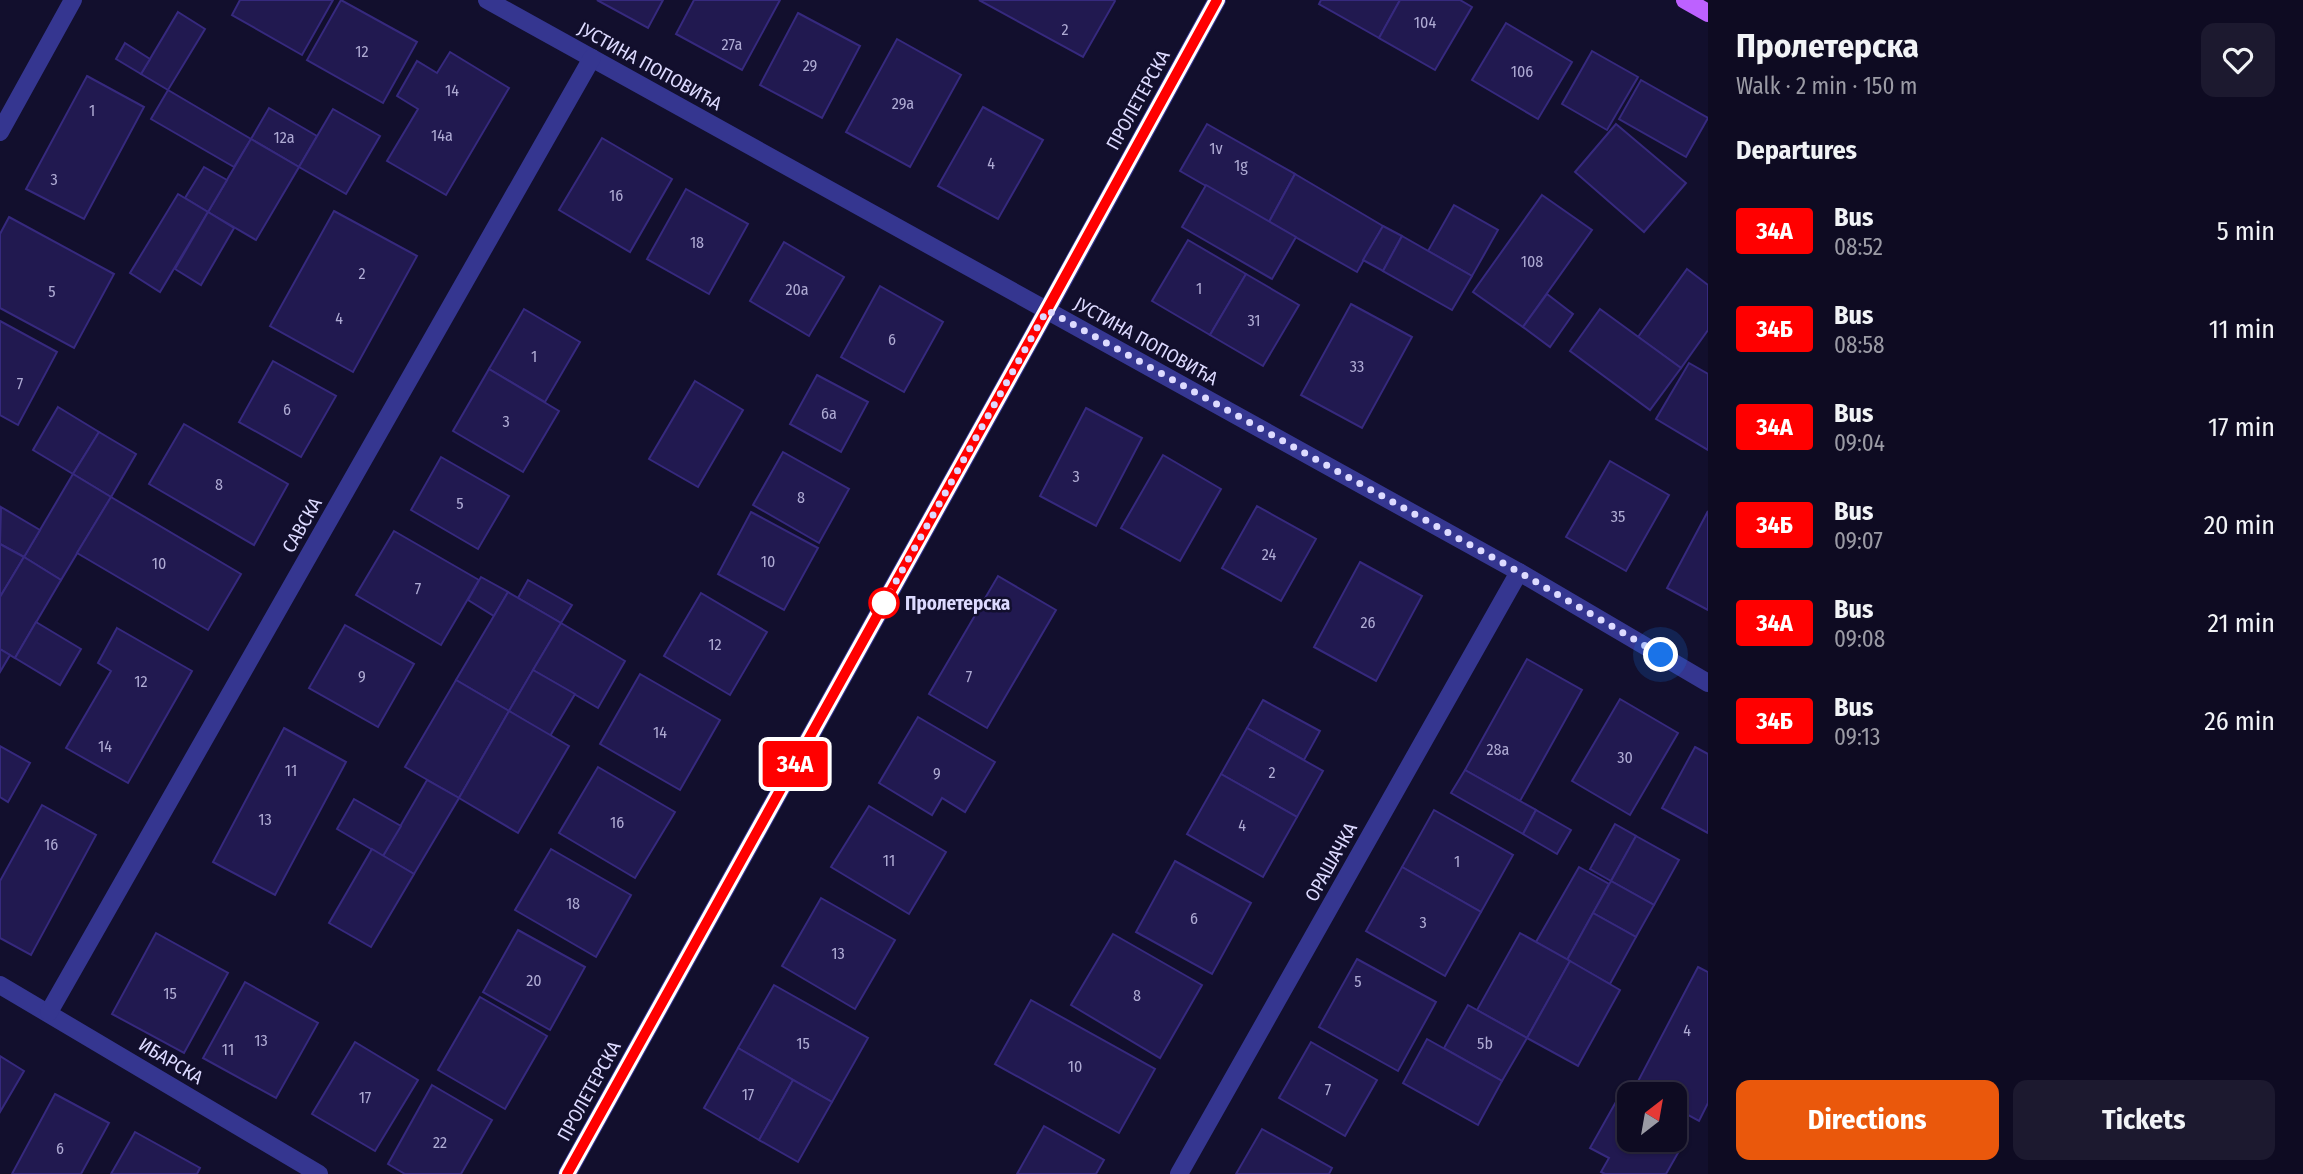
<!DOCTYPE html>
<meta charset="utf-8">
<style>
body{margin:0;font-family:"Fira Sans Condensed",sans-serif;background:#1c192f;color:#f1f3f6;height:100vh;display:flex;flex-direction:column;font-size:26px;white-space:nowrap}
*{box-sizing:border-box;margin:0}
p{font-size:23px;color:#9b9ba5}
.icon{flex:none;width:38px;height:38px;fill:none;stroke:currentColor;stroke-width:2;stroke-linecap:round;stroke-linejoin:round}
.map{position:relative;flex:1;overflow:hidden}
.sheet{display:flex;flex-direction:column;background:#0e0b22;width:595px}
.sheet>*{flex:none}
.badge{padding:0 14px;border-radius:5px;font-size:24px;line-height:46px}
.needle{width:46px;rotate:31deg}
.fabs{position:absolute;left:1617px;top:1082px;display:grid;gap:14px}
.fabs a{display:grid;place-items:center;width:70px;height:70px;border-radius:14px;background:#0e0b22;box-shadow:0 2px 5px #0004,0 0 0 2px #2e2b40;font-size:35px}
.you{position:absolute;width:35px;height:35px;margin:-18px;border:5px solid #fff;border-radius:50%;background:#1a73e8;box-shadow:0 0 0 10px #1a73e833}
.map>.badge{position:absolute;translate:-50% -50%;box-shadow:0 0 0 4px #fff}
h2{padding:0 28px;font-size:26px;line-height:63px}
.round{display:grid;place-items:center;flex:none;width:74px;height:74px;border-radius:14px;background:#1c192f}
.overview{display:flex;align-items:center;justify-content:space-between;height:119px;padding:0 28px}
h1{font-size:33px;font-weight:700;line-height:52px}
.primary-button{display:flex;gap:14px;margin-top:auto;padding:14px 28px}
.primary-button a{flex:1;height:80px;border-radius:14px;background:#ea580c;color:#fff;font-size:28px;font-weight:700;line-height:80px;text-align:center}
.primary-button a+a{background:#1c192f;color:#f1f3f6}
ul{padding:0;list-style:none}
li{display:flex;align-items:center;gap:21px;height:98px;padding:0 28px}
li div{flex:1}
li b{display:block;font-size:26px}
li em{font-style:normal}
li .badge{min-width:77px;font-weight:700;text-align:center}
main{display:flex;flex:1;min-height:0}
.map>svg:first-child{display:block}
.building{fill:#211950;stroke:#36297e;stroke-width:2}
.lines{fill:none;stroke-linecap:round;stroke-linejoin:round}
.minor{stroke:#353690;stroke-width:18}
.major{stroke:#bd61ff;stroke-width:18}
.line-casing{stroke:#fff;stroke-width:16}
.line{stroke:#f00;stroke-width:10}
.walk{stroke:#dddaff;stroke-width:7;stroke-dasharray:0 12.6}
.stop-dot{fill:#fff;stroke:#f00;stroke-width:3.5}
.labels{text-anchor:middle;dominant-baseline:central;stroke-width:5;stroke-linejoin:round;paint-order:stroke}
.number-label{font-size:16px;fill:#aeaad3}
.street-label{font-size:19px;fill:#dddaff;stroke:#120f2d}
.stop-label{font-size:19px;font-weight:bold;fill:#dddaff;stroke:#120f2d;text-anchor:start}
</style>
<main>
<div class="map">
<svg width="1708" height="1174" viewBox="0 0 1708 1174">
<rect width="100%" height="100%" fill="#120f2d"/>
<g class="building">
<polygon points="240,0 333,0 302,55 232,15"/>
<polygon points="341,0 417,42 383,103 307,60"/>
<polygon points="597,0 663,0 648,28"/>
<polygon points="694,0 780,0 742,70 676,34"/>
<polygon points="979,0 1114,0 1115,1 1083,57"/>
<polygon points="1321,0 1400,0 1379,38 1319,4"/>
<polygon points="1400,0 1460,0 1472,7 1435,70 1379,38"/>
<polygon points="178,12 205,29 168,90 141,74"/>
<polygon points="798,13 860,46 822,118 760,85"/>
<polygon points="1506,23 1572,62 1538,119 1472,80"/>
<polygon points="897,39 961,75 910,167 846,132"/>
<polygon points="125,43 150,59 141,74 116,59"/>
<polygon points="1592,51 1638,77 1607,130 1562,104"/>
<polygon points="450,52 509,88 446,195 387,161 418,109 397,96 417,61 437,73"/>
<polygon points="87,76 144,107 84,219 26,189"/>
<polygon points="1641,80 1708,118 1686,157 1619,119"/>
<polygon points="168,90 251,139 234,167 151,119"/>
<polygon points="983,107 1043,140 998,219 938,186"/>
<polygon points="269,108 317,136 299,167 251,139"/>
<polygon points="333,109 380,136 346,194 299,167"/>
<polygon points="1207,124 1295,174 1269,222 1180,171"/>
<polygon points="1616,124 1686,183 1644,232 1575,172"/>
<polygon points="602,138 672,179 630,252 559,210"/>
<polygon points="251,139 299,167 256,240 208,212"/>
<polygon points="204,167 227,180 208,212 185,198"/>
<polygon points="1295,174 1383,226 1357,272 1269,222"/>
<polygon points="1206,185 1296,237 1272,279 1182,227"/>
<polygon points="686,189 748,224 709,294 647,259"/>
<polygon points="178,194 208,212 160,292 130,273"/>
<polygon points="1542,195 1592,230 1523,327 1473,292"/>
<polygon points="1454,205 1498,230 1472,276 1428,251"/>
<polygon points="334,211 417,256 353,372 270,326"/>
<polygon points="208,212 234,228 201,285 175,269"/>
<polygon points="9,217 114,274 74,348 0,308 0,234"/>
<polygon points="1383,226 1402,236 1383,271 1363,260"/>
<polygon points="1402,236 1472,276 1452,310 1383,271"/>
<polygon points="1188,240 1246,274 1210,335 1152,301"/>
<polygon points="784,242 844,277 809,336 750,301"/>
<polygon points="1687,269 1708,285 1708,330 1681,368 1638,337"/>
<polygon points="1246,274 1299,305 1263,366 1210,335"/>
<polygon points="880,286 943,322 904,392 841,357"/>
<polygon points="1547,294 1573,314 1550,347 1523,327"/>
<polygon points="1351,304 1412,337 1362,428 1301,395"/>
<polygon points="524,309 580,342 545,402 489,369"/>
<polygon points="1600,309 1681,368 1650,410 1570,351"/>
<polygon points="0,321 57,352 18,425 0,415"/>
<polygon points="273,361 336,396 301,457 239,422"/>
<polygon points="1689,363 1708,374 1708,450 1656,419"/>
<polygon points="489,369 559,411 523,472 453,431"/>
<polygon points="817,375 868,402 841,452 790,424"/>
<polygon points="695,381 743,410 698,487 649,459"/>
<polygon points="58,407 99,432 73,474 33,450"/>
<polygon points="1086,408 1142,438 1096,526 1040,496"/>
<polygon points="184,424 288,484 254,545 149,484"/>
<polygon points="99,432 136,454 111,497 73,474"/>
<polygon points="783,452 849,489 819,543 753,505"/>
<polygon points="1163,455 1221,489 1180,561 1121,528"/>
<polygon points="441,457 509,496 478,549 411,510"/>
<polygon points="1610,461 1669,495 1626,571 1566,537"/>
<polygon points="73,474 111,497 61,580 24,557"/>
<polygon points="111,497 241,574 208,630 77,553"/>
<polygon points="1257,506 1316,539 1281,601 1222,568"/>
<polygon points="1,507 40,530 24,557 0,544"/>
<polygon points="1708,511 1708,610 1667,588"/>
<polygon points="751,512 818,548 784,610 718,574"/>
<polygon points="394,531 479,580 441,645 356,595"/>
<polygon points="0,544 24,557 0,597"/>
<polygon points="24,557 61,580 15,658 0,649 0,597"/>
<polygon points="1360,562 1422,596 1376,681 1314,647"/>
<polygon points="998,576 1056,610 987,728 929,694"/>
<polygon points="481,577 508,592 494,616 468,600"/>
<polygon points="528,580 572,605 561,623 518,598"/>
<polygon points="508,592 561,623 509,711 456,680"/>
<polygon points="701,593 767,632 730,695 664,656"/>
<polygon points="36,622 81,649 60,685 15,658"/>
<polygon points="561,623 625,661 598,708 533,670"/>
<polygon points="345,625 414,664 378,727 309,688"/>
<polygon points="117,628 192,671 128,783 66,748 111,671 98,663"/>
<polygon points="0,649 10,655 0,672"/>
<polygon points="1527,659 1582,690 1520,801 1465,770"/>
<polygon points="533,670 575,694 550,736 509,711"/>
<polygon points="640,674 720,720 680,790 600,744"/>
<polygon points="456,680 509,711 459,798 405,767"/>
<polygon points="1620,699 1678,733 1630,815 1572,781"/>
<polygon points="1263,700 1320,731 1304,760 1247,728"/>
<polygon points="509,711 569,746 518,833 459,798"/>
<polygon points="918,717 995,762 965,812 942,798 932,815 879,783"/>
<polygon points="284,728 346,762 275,895 213,862"/>
<polygon points="1247,728 1323,771 1297,817 1221,774"/>
<polygon points="0,746 30,763 8,802 0,797"/>
<polygon points="1695,747 1708,754 1708,833 1662,808"/>
<polygon points="598,767 675,812 635,878 559,833"/>
<polygon points="1465,770 1536,810 1523,834 1451,793"/>
<polygon points="1221,774 1297,817 1263,877 1187,834"/>
<polygon points="427,780 459,798 414,874 383,856"/>
<polygon points="354,799 401,826 383,856 337,829"/>
<polygon points="42,805 96,835 31,955 0,938 0,881"/>
<polygon points="869,806 946,852 909,914 831,867"/>
<polygon points="1434,810 1513,855 1481,912 1402,867"/>
<polygon points="1536,810 1571,830 1557,854 1523,834"/>
<polygon points="1615,824 1636,836 1611,881 1590,869"/>
<polygon points="1636,836 1679,860 1654,905 1611,881"/>
<polygon points="372,849 414,874 371,947 329,923"/>
<polygon points="551,849 631,895 596,957 515,910"/>
<polygon points="1175,861 1251,903 1212,974 1136,932"/>
<polygon points="1402,867 1481,912 1445,976 1366,931"/>
<polygon points="1579,867 1609,884 1567,960 1536,942"/>
<polygon points="1611,881 1654,905 1636,937 1593,913"/>
<polygon points="821,898 895,940 855,1009 782,966"/>
<polygon points="1593,913 1636,937 1610,984 1567,960"/>
<polygon points="518,930 585,967 550,1030 483,992"/>
<polygon points="156,933 228,973 184,1053 112,1014"/>
<polygon points="1520,933 1570,961 1527,1038 1477,1010"/>
<polygon points="1113,934 1202,985 1160,1058 1071,1005"/>
<polygon points="1357,959 1436,1002 1398,1071 1319,1027"/>
<polygon points="1570,961 1620,990 1578,1066 1527,1038"/>
<polygon points="1698,967 1708,972 1708,1103 1699,1121 1675,1108 1675,1094 1648,1094 1635,1087"/>
<polygon points="245,982 318,1023 276,1098 203,1058"/>
<polygon points="774,985 868,1038 832,1102 738,1048"/>
<polygon points="480,997 547,1036 505,1109 438,1070"/>
<polygon points="1031,1000 1155,1069 1119,1133 995,1064"/>
<polygon points="1468,1005 1527,1038 1502,1081 1444,1048"/>
<polygon points="1427,1039 1502,1081 1478,1125 1403,1083"/>
<polygon points="355,1042 418,1080 375,1151 312,1114"/>
<polygon points="1311,1042 1377,1080 1345,1136 1279,1098"/>
<polygon points="738,1048 793,1080 759,1140 704,1108"/>
<polygon points="0,1056 24,1071 0,1112"/>
<polygon points="793,1080 832,1102 798,1162 759,1140"/>
<polygon points="432,1085 492,1120 461,1174 405,1174 388,1164"/>
<polygon points="55,1094 109,1123 81,1174 12,1174"/>
<polygon points="1617,1100 1629,1106 1629,1139 1675,1139 1675,1131 1687,1137 1666,1174 1605,1174 1601,1172 1609,1158 1590,1148"/>
<polygon points="1044,1126 1104,1160 1096,1174 1017,1174"/>
<polygon points="1262,1129 1332,1168 1329,1174 1236,1174"/>
<polygon points="135,1132 200,1168 197,1174 111,1174"/>
</g>
<g class="lines">
<g class="minor">
<polyline points="487,0 1519,572 1708,683"/>
<polyline points="0,132 73,0"/>
<polyline points="0,985 319,1174"/>
<polyline points="49,1012 592,58"/>
<polyline points="567,1174 1047,310 1217,0"/>
<polyline points="1179,1174 1519,572"/>
</g>
<polyline class="major" points="1685,0 1708,13"/>
</g>
<g class="lines">
<g class="line-casing">
<polyline id="line" points="567,1174 1033,335 1217,0"/>
</g>
<use href="#line" class="line"/>
<polyline class="walk" points="884,603 1047,310 1519,572 1661,655"/>
</g>
<circle class="stop-dot" cx="884" cy="603" r="14"/>
<g class="labels">
<g class="number-label">
<text x="1425" y="22">104</text>
<text x="1065" y="29">2</text>
<text x="732" y="44">27a</text>
<text x="362" y="51">12</text>
<text x="810" y="65">29</text>
<text x="1522" y="71">106</text>
<text x="452" y="90">14</text>
<text x="903" y="103">29a</text>
<text x="92" y="110">1</text>
<text x="442" y="135">14a</text>
<text x="284" y="137">12a</text>
<text x="1216" y="148">1v</text>
<text x="991" y="163">4</text>
<text x="1241" y="165">1g</text>
<text x="54" y="179">3</text>
<text x="616" y="195">16</text>
<text x="697" y="242">18</text>
<text x="1532" y="261">108</text>
<text x="362" y="273">2</text>
<text x="1199" y="288">1</text>
<text x="797" y="289">20a</text>
<text x="52" y="291">5</text>
<text x="339" y="318">4</text>
<text x="1254" y="320">31</text>
<text x="892" y="339">6</text>
<text x="534" y="356">1</text>
<text x="1357" y="366">33</text>
<text x="20" y="383">7</text>
<text x="287" y="409">6</text>
<text x="829" y="413">6a</text>
<text x="506" y="421">3</text>
<text x="1076" y="476">3</text>
<text x="219" y="484">8</text>
<text x="801" y="497">8</text>
<text x="460" y="503">5</text>
<text x="1618" y="516">35</text>
<text x="1269" y="554">24</text>
<text x="768" y="561">10</text>
<text x="159" y="563">10</text>
<text x="418" y="588">7</text>
<text x="1368" y="622">26</text>
<text x="715" y="644">12</text>
<text x="362" y="676">9</text>
<text x="969" y="676">7</text>
<text x="141" y="681">12</text>
<text x="660" y="732">14</text>
<text x="105" y="746">14</text>
<text x="1498" y="749">28a</text>
<text x="1625" y="757">30</text>
<text x="291" y="770">11</text>
<text x="1272" y="772">2</text>
<text x="937" y="773">9</text>
<text x="265" y="819">13</text>
<text x="617" y="822">16</text>
<text x="1242" y="825">4</text>
<text x="51" y="844">16</text>
<text x="889" y="860">11</text>
<text x="1457" y="861">1</text>
<text x="573" y="903">18</text>
<text x="1194" y="918">6</text>
<text x="1423" y="922">3</text>
<text x="838" y="953">13</text>
<text x="534" y="980">20</text>
<text x="1358" y="981">5</text>
<text x="170" y="993">15</text>
<text x="1137" y="995">8</text>
<text x="1687" y="1030">4</text>
<text x="261" y="1040">13</text>
<text x="803" y="1043">15</text>
<text x="1485" y="1043">5b</text>
<text x="228" y="1049">11</text>
<text x="1075" y="1066">10</text>
<text x="1328" y="1089">7</text>
<text x="748" y="1094">17</text>
<text x="365" y="1097">17</text>
<text x="440" y="1142">22</text>
<text x="60" y="1148">6</text>
</g>
<g class="street-label">
<text transform="translate(650 66) rotate(29)">ЈУСТИНА ПОПОВИЋА</text>
<text transform="translate(1138 100) rotate(-61)">ПРОЛЕТЕРСКА</text>
<text transform="translate(1146 341) rotate(29)">ЈУСТИНА ПОПОВИЋА</text>
<text transform="translate(302 525) rotate(-60)">САВСКА</text>
<text transform="translate(1331 862) rotate(-61)">ОРАШАЧКА</text>
<text transform="translate(171 1061) rotate(31)">ИБАРСКА</text>
<text transform="translate(589 1091) rotate(-61)">ПРОЛЕТЕРСКА</text>
</g>
<g class="stop-label">
<text x="905" y="603">Пролетерска</text>
</g>
</g>
</svg>
<div class="fabs">
<a><svg class="needle" viewBox="-14 -14 28 28"><path d="M0-13l5 13h-10z" fill="#e53935"/><path d="M0 13l5-13h-10z" fill="#9b9ba5"/></svg></a>
</div>
<div class="you" style="left:1661px;top:655px"></div>
<b class="badge" style="left:795px;top:764px;background:#f00;color:#fff">34А</b>
</div>
<section class="sheet">
<div class="overview"><div><h1>Пролетерска</h1><p>Walk · 2 min · 150 m</p></div><a class="round"><svg class="icon" aria-label="heart" viewBox="0 0 24 24"><path d="M12 20l-8-8c-3-5 5-10 8-4 3-6 11-1 8 4z"/></svg></a></div>
<h2>Departures</h2>
<ul>
<li><span class="badge" style="background:#f00;color:#fff">34А</span><div><b>Bus</b><p>08:52</p></div><em>5 min</em></li>
<li><span class="badge" style="background:#f00;color:#fff">34Б</span><div><b>Bus</b><p>08:58</p></div><em>11 min</em></li>
<li><span class="badge" style="background:#f00;color:#fff">34А</span><div><b>Bus</b><p>09:04</p></div><em>17 min</em></li>
<li><span class="badge" style="background:#f00;color:#fff">34Б</span><div><b>Bus</b><p>09:07</p></div><em>20 min</em></li>
<li><span class="badge" style="background:#f00;color:#fff">34А</span><div><b>Bus</b><p>09:08</p></div><em>21 min</em></li>
<li><span class="badge" style="background:#f00;color:#fff">34Б</span><div><b>Bus</b><p>09:13</p></div><em>26 min</em></li>
</ul>
<div class="primary-button"><a>Directions</a><a>Tickets</a></div>
</section>
</main>
